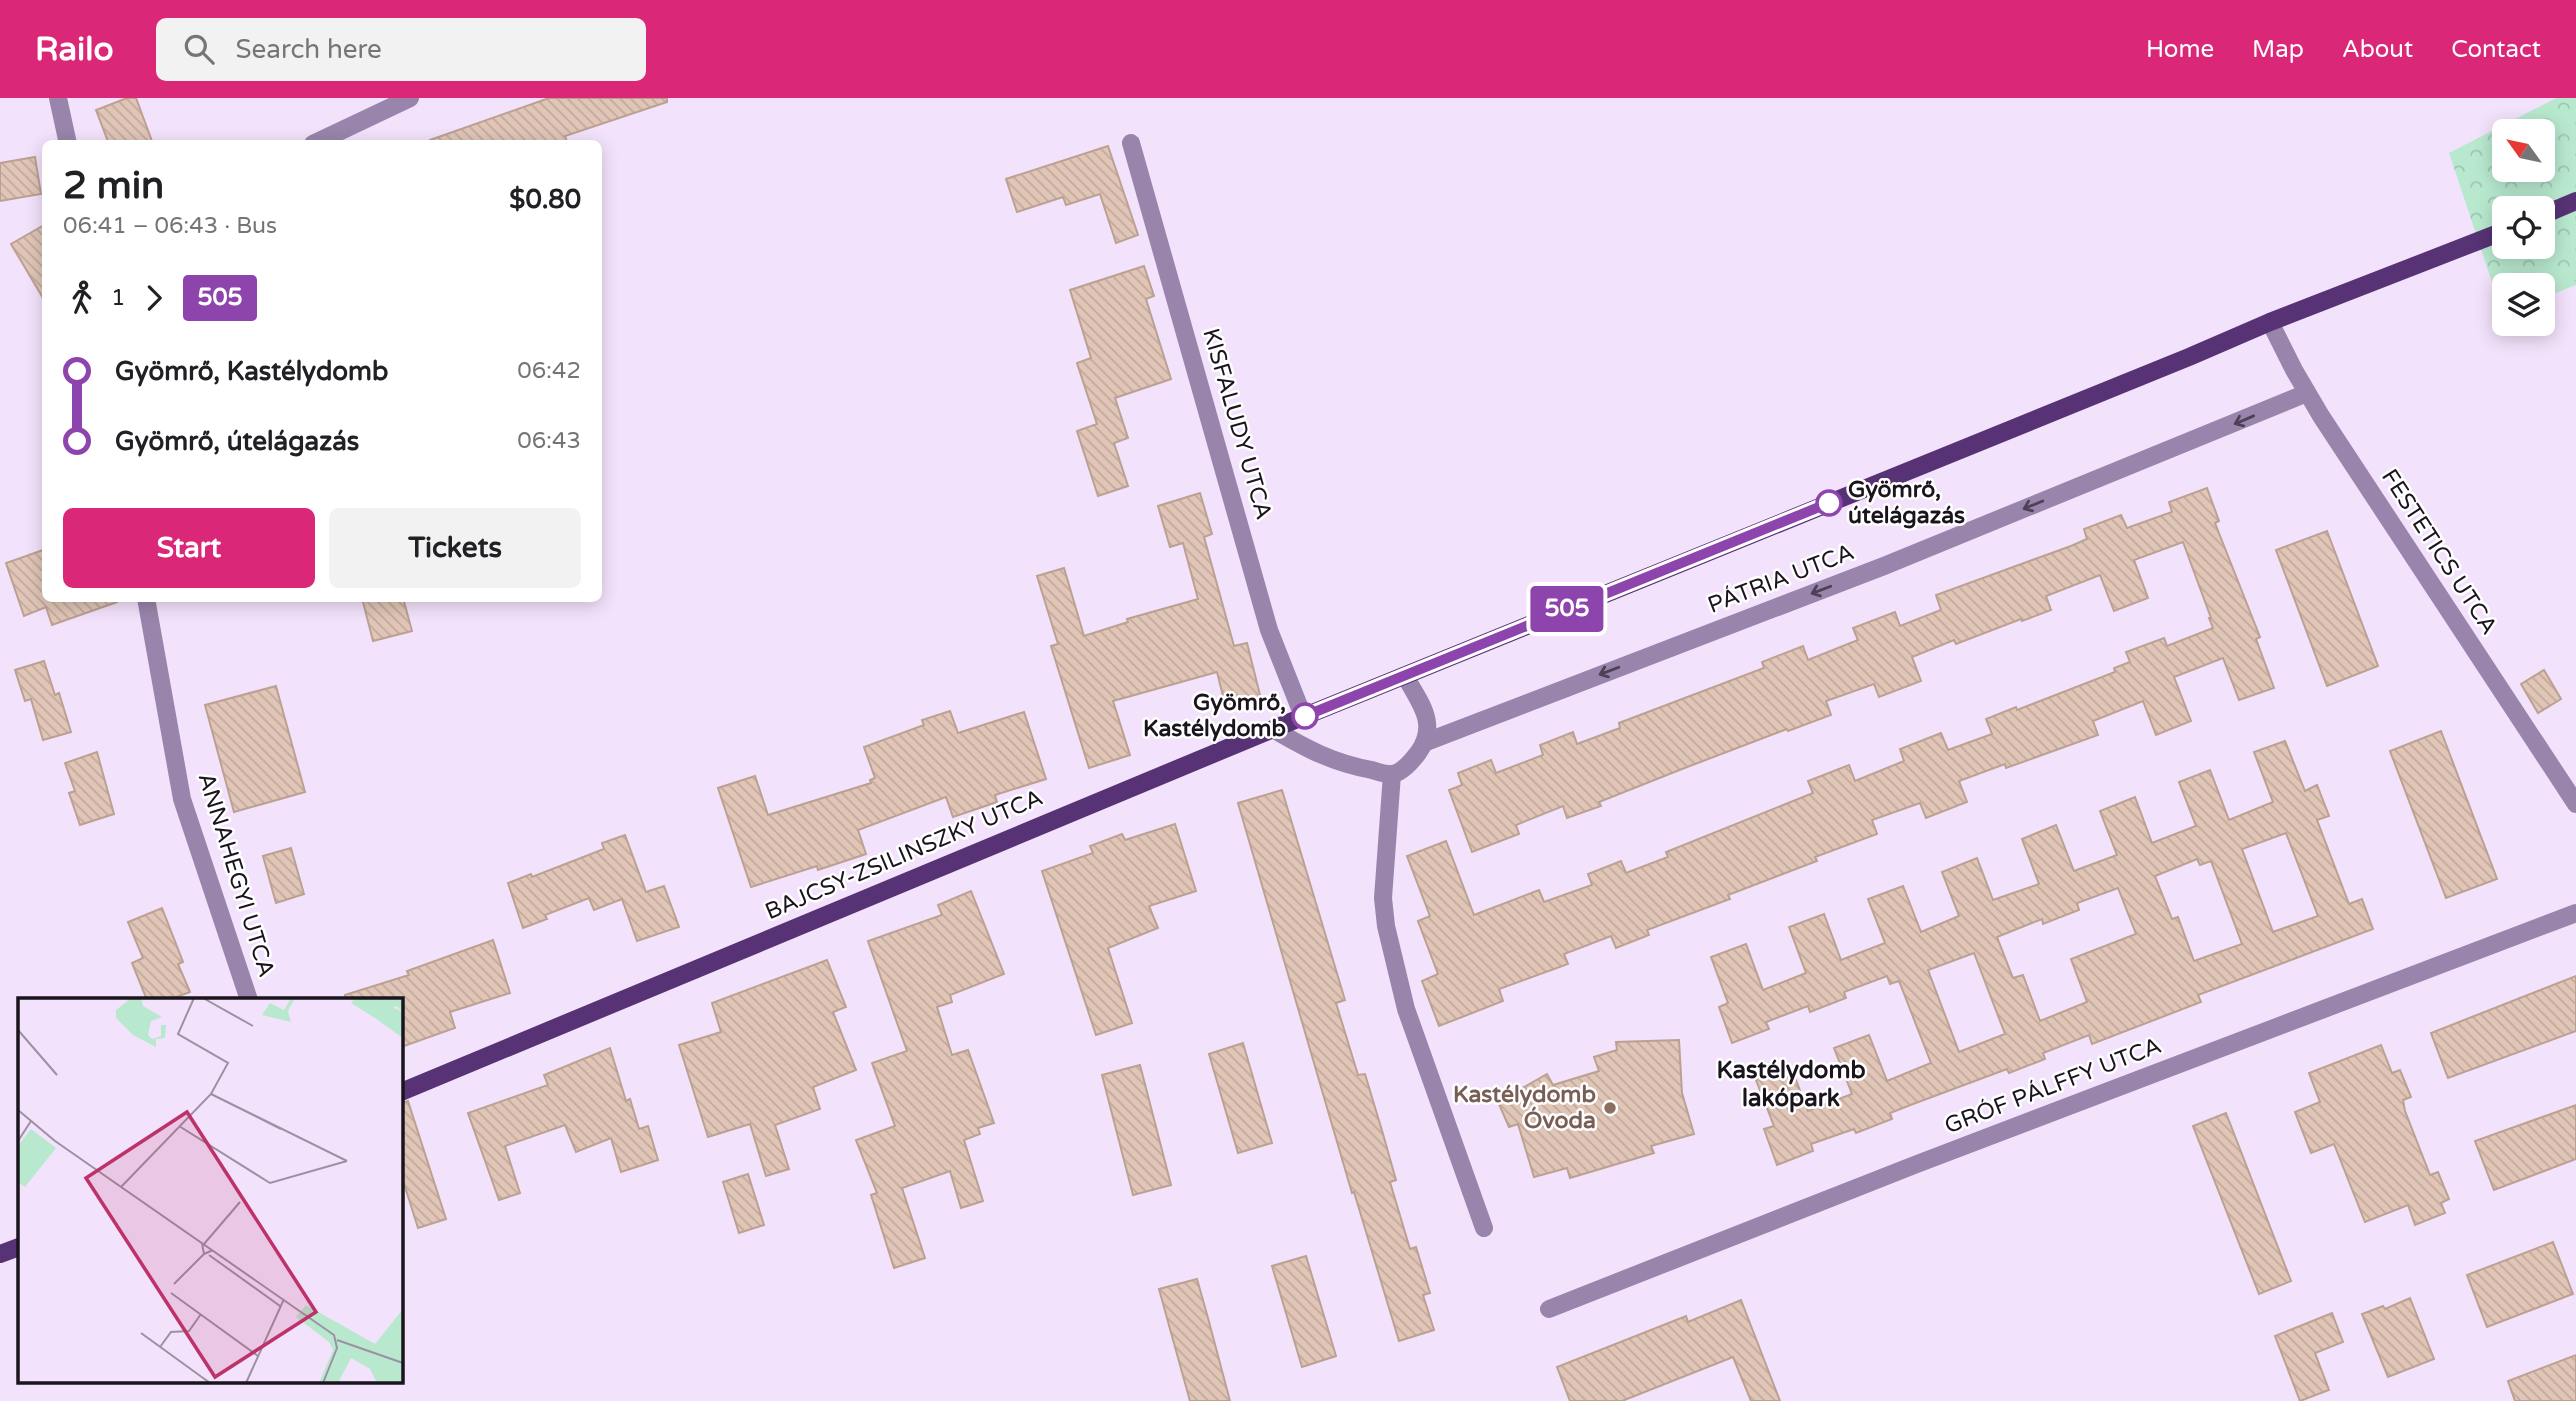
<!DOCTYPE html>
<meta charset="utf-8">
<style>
body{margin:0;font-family:"Varela Round",sans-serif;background:#f2f2f2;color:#202124;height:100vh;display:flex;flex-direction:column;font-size:26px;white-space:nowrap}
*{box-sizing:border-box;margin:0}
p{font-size:23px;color:#757577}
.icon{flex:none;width:38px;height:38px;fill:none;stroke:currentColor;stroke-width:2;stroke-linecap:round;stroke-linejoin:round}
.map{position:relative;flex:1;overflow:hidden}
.drawer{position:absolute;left:42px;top:42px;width:560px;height:462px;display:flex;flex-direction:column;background:#fff;border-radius:10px;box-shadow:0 4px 18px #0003}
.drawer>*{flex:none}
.badge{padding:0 14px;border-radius:5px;font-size:24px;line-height:46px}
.needle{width:46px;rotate:303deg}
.buttons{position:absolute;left:2492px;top:21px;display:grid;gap:14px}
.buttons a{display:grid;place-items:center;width:63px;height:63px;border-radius:10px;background:#fff;box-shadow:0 4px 18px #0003;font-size:35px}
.map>.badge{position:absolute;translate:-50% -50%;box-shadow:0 0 0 4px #fff}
.legs{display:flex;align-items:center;gap:10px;height:77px;padding:0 21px;font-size:23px}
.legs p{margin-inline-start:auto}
.overview{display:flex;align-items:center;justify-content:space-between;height:119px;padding:0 21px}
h1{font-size:38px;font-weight:700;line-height:52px}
.action{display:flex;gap:14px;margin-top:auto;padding:14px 21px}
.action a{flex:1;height:80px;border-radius:10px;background:#db2777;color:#fff;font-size:28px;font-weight:700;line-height:80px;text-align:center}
.action a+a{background:#f2f2f2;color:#202124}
ul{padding:0 21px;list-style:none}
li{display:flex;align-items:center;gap:24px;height:70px;font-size:26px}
li i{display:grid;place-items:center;width:10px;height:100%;margin:0 9px;background:currentColor}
li i::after{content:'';width:18px;height:18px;margin:-9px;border:5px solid;border-radius:50%;background:#fff}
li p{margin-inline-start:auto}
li:first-child i{background:linear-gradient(#0000 50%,currentColor 0)}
li:last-child i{background:linear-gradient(currentColor 50%,#0000 0)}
header{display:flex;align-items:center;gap:42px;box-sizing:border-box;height:98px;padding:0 35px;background:#db2777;color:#fff}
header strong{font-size:33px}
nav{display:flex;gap:38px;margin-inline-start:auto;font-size:24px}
.search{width:490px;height:63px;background:#f2f2f2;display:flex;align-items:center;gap:18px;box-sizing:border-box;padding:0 24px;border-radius:10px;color:#757577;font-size:26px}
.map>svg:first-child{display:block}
.forest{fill:url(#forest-crowns);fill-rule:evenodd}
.building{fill:url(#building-back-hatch);stroke:#bba192;stroke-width:2;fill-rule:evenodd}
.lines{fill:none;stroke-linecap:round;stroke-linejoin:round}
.minor{stroke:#9985ac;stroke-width:18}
.major{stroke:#573275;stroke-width:18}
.oneway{stroke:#4d4156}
.line-1-casing{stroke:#fff;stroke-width:16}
.line-1{stroke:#8e44ad;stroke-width:10}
.stop-1-dot{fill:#fff;stroke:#8e44ad;stroke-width:3.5}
.education-dot{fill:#8d6e63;stroke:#fff;stroke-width:2.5}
.labels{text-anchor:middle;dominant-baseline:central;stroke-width:5;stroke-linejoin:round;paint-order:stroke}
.street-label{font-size:23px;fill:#1a141d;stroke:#fff}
.stop-label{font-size:23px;font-weight:bold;fill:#1a141d;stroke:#fff;text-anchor:start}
.education-label{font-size:23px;font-weight:bold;fill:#785e54;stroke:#fff;text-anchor:end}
.neighbourhood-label{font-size:24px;font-weight:bold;fill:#1a141d;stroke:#fff}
.inset-road{fill:none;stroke:#9c90a2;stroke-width:2}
.view{fill:#bd3269;fill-opacity:0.15;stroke:#bd3269;stroke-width:3.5}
.inset-edge{fill:none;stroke:#1a141d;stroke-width:3.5}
</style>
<header>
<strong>Railo</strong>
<div class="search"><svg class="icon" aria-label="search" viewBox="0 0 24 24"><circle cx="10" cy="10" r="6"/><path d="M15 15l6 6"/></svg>Search here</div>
<nav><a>Home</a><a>Map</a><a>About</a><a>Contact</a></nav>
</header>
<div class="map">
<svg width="2576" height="1303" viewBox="0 0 2576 1303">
<defs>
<pattern id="forest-crowns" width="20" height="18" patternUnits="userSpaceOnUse" patternTransform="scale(1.75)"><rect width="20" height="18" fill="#b8e9cf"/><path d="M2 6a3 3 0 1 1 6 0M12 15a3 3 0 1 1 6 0" fill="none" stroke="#9ec7b1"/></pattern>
<pattern id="building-back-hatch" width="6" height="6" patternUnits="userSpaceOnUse" patternTransform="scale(1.75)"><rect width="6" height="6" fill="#e1c6b7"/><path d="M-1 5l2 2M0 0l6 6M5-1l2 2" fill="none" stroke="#c0a99d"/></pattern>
</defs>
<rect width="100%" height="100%" fill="#f3e2fb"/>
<path class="forest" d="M2556,0H2576V187L2543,200V187H2504V214H2502L2449,55ZM2504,33H2543V72H2504ZM2504,110H2543V149H2504Z"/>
<g class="building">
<polygon points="127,0 136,0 153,46 109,46 96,12"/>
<polygon points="549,0 667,0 667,4 565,38 568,46 430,46 430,42"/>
<polygon points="1108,48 1138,137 1116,145 1100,96 1066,107 1063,99 1017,114 1006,81"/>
<polygon points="35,59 41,96 0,103 0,65"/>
<polygon points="46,126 46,205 11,146"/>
<polygon points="1144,168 1154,198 1146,201 1171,281 1115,300 1128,340 1114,345 1128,388 1098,398 1077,333 1097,326 1077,265 1091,260 1070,192"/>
<polygon points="2207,390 2219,423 2215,425 2260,539 2256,541 2274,590 2239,602 2223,560 2174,579 2191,623 2156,637 2143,603 2093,623 2098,637 2006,670 2005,666 1959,683 1967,704 1926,720 1920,705 1872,722 1877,736 1815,759 1817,763 1728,797 1730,801 1647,832 1649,837 1616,850 1611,838 1564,856 1568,866 1499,891 1503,903 1439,928 1422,883 1438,876 1418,823 1430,818 1407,758 1446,743 1474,817 1539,792 1544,804 1592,787 1588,776 1621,763 1626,775 1668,759 1666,754 1813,695 1808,683 1849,667 1855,683 1904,663 1900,651 1941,635 1948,652 1992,636 1986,621 2016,609 2017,612 2115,574 2114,570 2130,564 2126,554 2164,540 2167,548 2213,530 2209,520 2211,520 2183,444 2134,462 2148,500 2114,513 2100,477 2046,498 2051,512 2022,523 2021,521 1956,546 1954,542 1912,559 1921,583 1879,599 1874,586 1826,603 1831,617 1788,633 1787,631 1682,671 1599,704 1601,708 1567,720 1563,708 1516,727 1519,736 1472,754 1449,692 1462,687 1458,675 1491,662 1496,675 1543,657 1540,647 1573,634 1577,646 1620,630 1619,625 1764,570 1762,564 1803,548 1808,562 1858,542 1853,530 1895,514 1900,528 1941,512 1936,497 2071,448 2087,441 2084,431 2121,417 2127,430 2172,414 2169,404"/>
<polygon points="1200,395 1212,436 1204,439 1234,548 1247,545 1261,601 1226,610 1217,574 1113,603 1130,657 1089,670 1051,548 1058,546 1037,478 1064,470 1084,538 1128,524 1127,521 1198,501 1183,445 1170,449 1158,408"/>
<polygon points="2327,433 2378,568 2327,588 2276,452"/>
<polygon points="46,451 46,500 116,500 117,504 52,527 46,509 24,518 6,465"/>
<polygon points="362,500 403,500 412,533 373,543"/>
<polygon points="44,563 55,597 59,595 71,634 43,642 31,601 25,603 15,572"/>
<polygon points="2544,572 2561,601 2538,615 2521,586"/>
<polygon points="276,588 305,694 234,714 205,607"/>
<polygon points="950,613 958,635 1024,614 1046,681 995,697 997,704 953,719 946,699 858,732 866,756 818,772 817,768 751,789 718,690 755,678 768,717 871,685 870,682 875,680 864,649 924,627 922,622"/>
<polygon points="2441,633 2497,781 2446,800 2390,653"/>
<path d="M2285,643L2305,693L2317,687L2329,718L2317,722L2349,806L2362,801L2373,831L2198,897L2201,904L2092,946L2089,937L2043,955L2045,961L2009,975L2007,971L1913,1006L1890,1015L1892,1021L1856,1035L1854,1031L1811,1046L1813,1053L1777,1067L1764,1031L1774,1028L1756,982L1791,969L1808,1013L1852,996L1834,950L1869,937L1887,983L1931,965L1899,883L1890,886L1887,878L1844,894L1846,900L1810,914L1808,908L1766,924L1769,931L1732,945L1719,909L1728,905L1711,859L1746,846L1763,892L1806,875L1789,829L1824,816L1841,862L1885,845L1868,801L1903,788L1921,834L1959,818L1942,774L1977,760L1993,802L2039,786L2022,741L2056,727L2074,773L2117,757L2100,713L2135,699L2152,745L2196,728L2179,684L2210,672L2229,722L2273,704L2254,654ZM2286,735L2318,818L2273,834L2242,751ZM2197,761L2200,767L2211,763L2242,846L2194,863L2178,819L2172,821L2155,778ZM2118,790L2136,836L2071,861L2087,904L2040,923L2023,877L2013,880L1997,839L2042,821L2043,826L2079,812L2077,805ZM1974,855L2005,936L1959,954L1928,872Z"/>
<polygon points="97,654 114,716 80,727 69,695 75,693 65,665"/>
<polygon points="1282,692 1345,902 1336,905 1358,977 1365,976 1383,1036 1396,1082 1390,1084 1410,1151 1416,1149 1430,1195 1423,1197 1434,1232 1399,1243 1354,1094 1352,1095 1238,705"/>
<polygon points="1175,726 1196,793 1149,808 1158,830 1108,850 1132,925 1096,937 1042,773 1093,755 1090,748 1122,736 1125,742"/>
<polygon points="625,737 646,794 664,788 679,829 637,843 622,801 594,812 589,800 545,817 547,821 523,830 508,785 531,776 532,779 604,751 602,745"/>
<polygon points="291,750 304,796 276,805 263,758"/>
<polygon points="971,793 1004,876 950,897 952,904 937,909 952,957 968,952 994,1025 978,1030 980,1036 964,1042 983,1103 961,1110 950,1073 902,1090 925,1160 894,1170 871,1097 877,1095 856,1042 895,1028 872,965 907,953 868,843 942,817 938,807"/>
<polygon points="162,810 183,864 178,866 190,894 169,902 147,902 132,865 143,860 128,824"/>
<polygon points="493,842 510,895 450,914 455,930 401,949 401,902 346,902 345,897 409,877 407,873"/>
<polygon points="827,862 846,909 833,914 856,972 813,989 820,1011 775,1027 789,1071 766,1078 750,1026 708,1039 679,947 721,934 712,905"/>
<polygon points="2576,878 2576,933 2448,980 2431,935"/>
<polygon points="1679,942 1682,995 1694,1036 1651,1048 1654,1055 1570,1080 1567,1070 1534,1079 1518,1026 1509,1029 1498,1004 1547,976 1553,987 1599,973 1594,959 1617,952 1616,944"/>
<polygon points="1243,945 1272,1045 1238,1055 1209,956"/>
<polygon points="2381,947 2392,975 2400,972 2411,999 2403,1002 2405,1013 2430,1077 2438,1074 2449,1101 2441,1105 2445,1115 2415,1127 2408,1107 2365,1124 2334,1046 2311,1055 2295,1014 2320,1004 2309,975"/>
<polygon points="610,950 626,1003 630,1001 639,1031 648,1028 658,1062 621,1074 611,1040 576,1054 565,1027 505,1048 520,1095 499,1102 468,1015 548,987 544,977"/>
<polygon points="1140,967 1171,1087 1133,1097 1102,977"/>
<polygon points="408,1003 446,1121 418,1130 401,1076 401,1005"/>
<polygon points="2576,1007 2576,1061 2494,1092 2475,1043"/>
<polygon points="2226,1015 2291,1183 2259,1196 2193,1028"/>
<polygon points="748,1076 764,1127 739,1135 723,1084"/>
<polygon points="2553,1144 2573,1196 2487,1229 2467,1177"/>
<polygon points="1306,1158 1336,1258 1302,1269 1272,1168"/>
<polygon points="1197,1181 1208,1220 1230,1303 1190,1303 1170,1231 1159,1191"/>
<polygon points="2410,1200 2434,1261 2388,1279 2362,1216 2383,1208 2385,1211"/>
<polygon points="1741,1202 1780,1303 1751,1303 1733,1259 1622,1303 1570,1303 1557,1269 1686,1218 1688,1224"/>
<polygon points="2332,1215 2343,1244 2315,1255 2329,1292 2300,1303 2275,1238"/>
<polygon points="2576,1257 2576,1303 2515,1303 2508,1283"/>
</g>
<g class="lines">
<g class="minor">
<polyline points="58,0 68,46"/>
<polyline points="1131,45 1269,532 1303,618"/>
<polyline points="313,46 410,0"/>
<polyline points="2270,224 2294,272 2321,318 2576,706"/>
<polyline points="146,500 182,701 249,902"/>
<path d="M1273,631C1307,651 1333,665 1372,672C1378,674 1387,677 1393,676C1403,674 1412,663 1418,655C1439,626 1420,605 1405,578"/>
<polyline points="1426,644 1884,468 2307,295"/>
<polyline points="1392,676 1383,800 1386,828 1406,911 1484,1130"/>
<polyline points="1549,1211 1917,1066 2576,815"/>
</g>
<g class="major">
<polyline points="2543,117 2576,103"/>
<polyline points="401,994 1273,631 2189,259 2270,224 2504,133"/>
<polyline points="0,1156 19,1149"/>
</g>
</g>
<defs><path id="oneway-shaft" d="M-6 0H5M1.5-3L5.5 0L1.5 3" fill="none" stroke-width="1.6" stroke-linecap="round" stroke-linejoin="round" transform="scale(1.75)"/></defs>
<g class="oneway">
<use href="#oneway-shaft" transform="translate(2244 322) rotate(157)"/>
<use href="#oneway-shaft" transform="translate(2033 407) rotate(158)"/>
<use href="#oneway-shaft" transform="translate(1821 492) rotate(159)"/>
<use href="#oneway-shaft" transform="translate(1609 573) rotate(159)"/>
</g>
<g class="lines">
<g class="line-1-casing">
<polyline id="line-1" points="1305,618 1829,405"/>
</g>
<use href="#line-1" class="line-1"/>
</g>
<g class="stop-1-dot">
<circle cx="1829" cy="405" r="12"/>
<circle cx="1305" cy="618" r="12"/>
</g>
<circle class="education-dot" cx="1610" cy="1010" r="7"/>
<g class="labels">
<g class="street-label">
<text transform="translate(1237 326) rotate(74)">KISFALUDY UTCA</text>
<text transform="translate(2439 454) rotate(57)">FESTETICS UTCA</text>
<text transform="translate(1781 481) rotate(-21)">PÁTRIA UTCA</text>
<text transform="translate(904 757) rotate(-23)">BAJCSY-ZSILINSZKY UTCA</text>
<text transform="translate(236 777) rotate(73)">ANNAHEGYI UTCA</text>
<text transform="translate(2053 988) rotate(-21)">GRÓF PÁLFFY UTCA</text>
</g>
<g class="stop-label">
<text x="1848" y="392">Gyömrő,<tspan x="1848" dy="26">útelágazás</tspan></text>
<text x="1286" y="605" text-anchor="end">Gyömrő,<tspan x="1286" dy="26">Kastélydomb</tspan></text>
</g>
<g class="education-label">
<text x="1596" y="997">Kastélydomb<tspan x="1596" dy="26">Óvoda</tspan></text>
</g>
<g class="neighbourhood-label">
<text x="1791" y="972">Kastélydomb<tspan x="1791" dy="28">lakópark</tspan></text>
</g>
</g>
<g transform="translate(18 900)">
<rect width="385" height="385" fill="#f3e2fb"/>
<path d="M273,0H277L270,13L273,24L244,17L252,5L266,12ZM337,0H385V14L378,8L357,20L333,5ZM13,131L38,150L7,189L0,184V148Z" fill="#b8e9cf"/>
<path d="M113,0H123L125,8L144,19L133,23L130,37L134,41L143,38V27H148L147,40L138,41V49L115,37L98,20V12ZM370,7L385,14V40L357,20ZM288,307L357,346L385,311V385H359L352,371L333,360L320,385H301L315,352L311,344L278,319Z" fill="#b8e9cf"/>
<path class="inset-road" d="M185,0L235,28M0,32L39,77M193,96L329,163M197,98L263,131M0,112L37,143L316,337L319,350L305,385M161,128L252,185L329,163M0,143L13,123M103,189L193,96L210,65L160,36L176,0M184,245L186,256L195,252M186,246L222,204M191,257L262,308M156,286L186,256M153,295L240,358M123,335L192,385M319,342L385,365M142,349L153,334L171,333L183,316M228,385L266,301"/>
<path class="view" d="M169,114L298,314L197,379L68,180Z"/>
<rect width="385" height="385" class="inset-edge"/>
</g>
</svg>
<div class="buttons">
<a><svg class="needle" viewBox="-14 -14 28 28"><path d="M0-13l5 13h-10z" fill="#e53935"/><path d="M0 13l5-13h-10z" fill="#757577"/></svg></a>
<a><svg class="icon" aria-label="locate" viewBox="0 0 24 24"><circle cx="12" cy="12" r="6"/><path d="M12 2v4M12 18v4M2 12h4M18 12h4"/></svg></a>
<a><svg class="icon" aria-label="layers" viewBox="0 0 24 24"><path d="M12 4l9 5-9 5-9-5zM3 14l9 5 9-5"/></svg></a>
</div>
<b class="badge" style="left:1567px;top:511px;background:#8e44ad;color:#fff">505</b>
<section class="drawer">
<div class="overview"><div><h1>2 min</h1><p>06:41 – 06:43 · Bus</p></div><b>$0.80</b></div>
<div class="legs"><svg class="icon" aria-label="walk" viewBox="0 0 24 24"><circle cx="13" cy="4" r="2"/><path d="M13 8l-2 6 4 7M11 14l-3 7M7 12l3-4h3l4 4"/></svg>1<svg class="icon" aria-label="forward" viewBox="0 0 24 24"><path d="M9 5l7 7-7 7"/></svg><b class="badge" style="background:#8e44ad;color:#fff">505</b></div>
<ul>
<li><i style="color:#8e44ad"></i><b>Gyömrő, Kastélydomb</b><p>06:42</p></li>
<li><i style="color:#8e44ad"></i><b>Gyömrő, útelágazás</b><p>06:43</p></li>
</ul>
<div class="action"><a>Start</a><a>Tickets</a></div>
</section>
</div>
